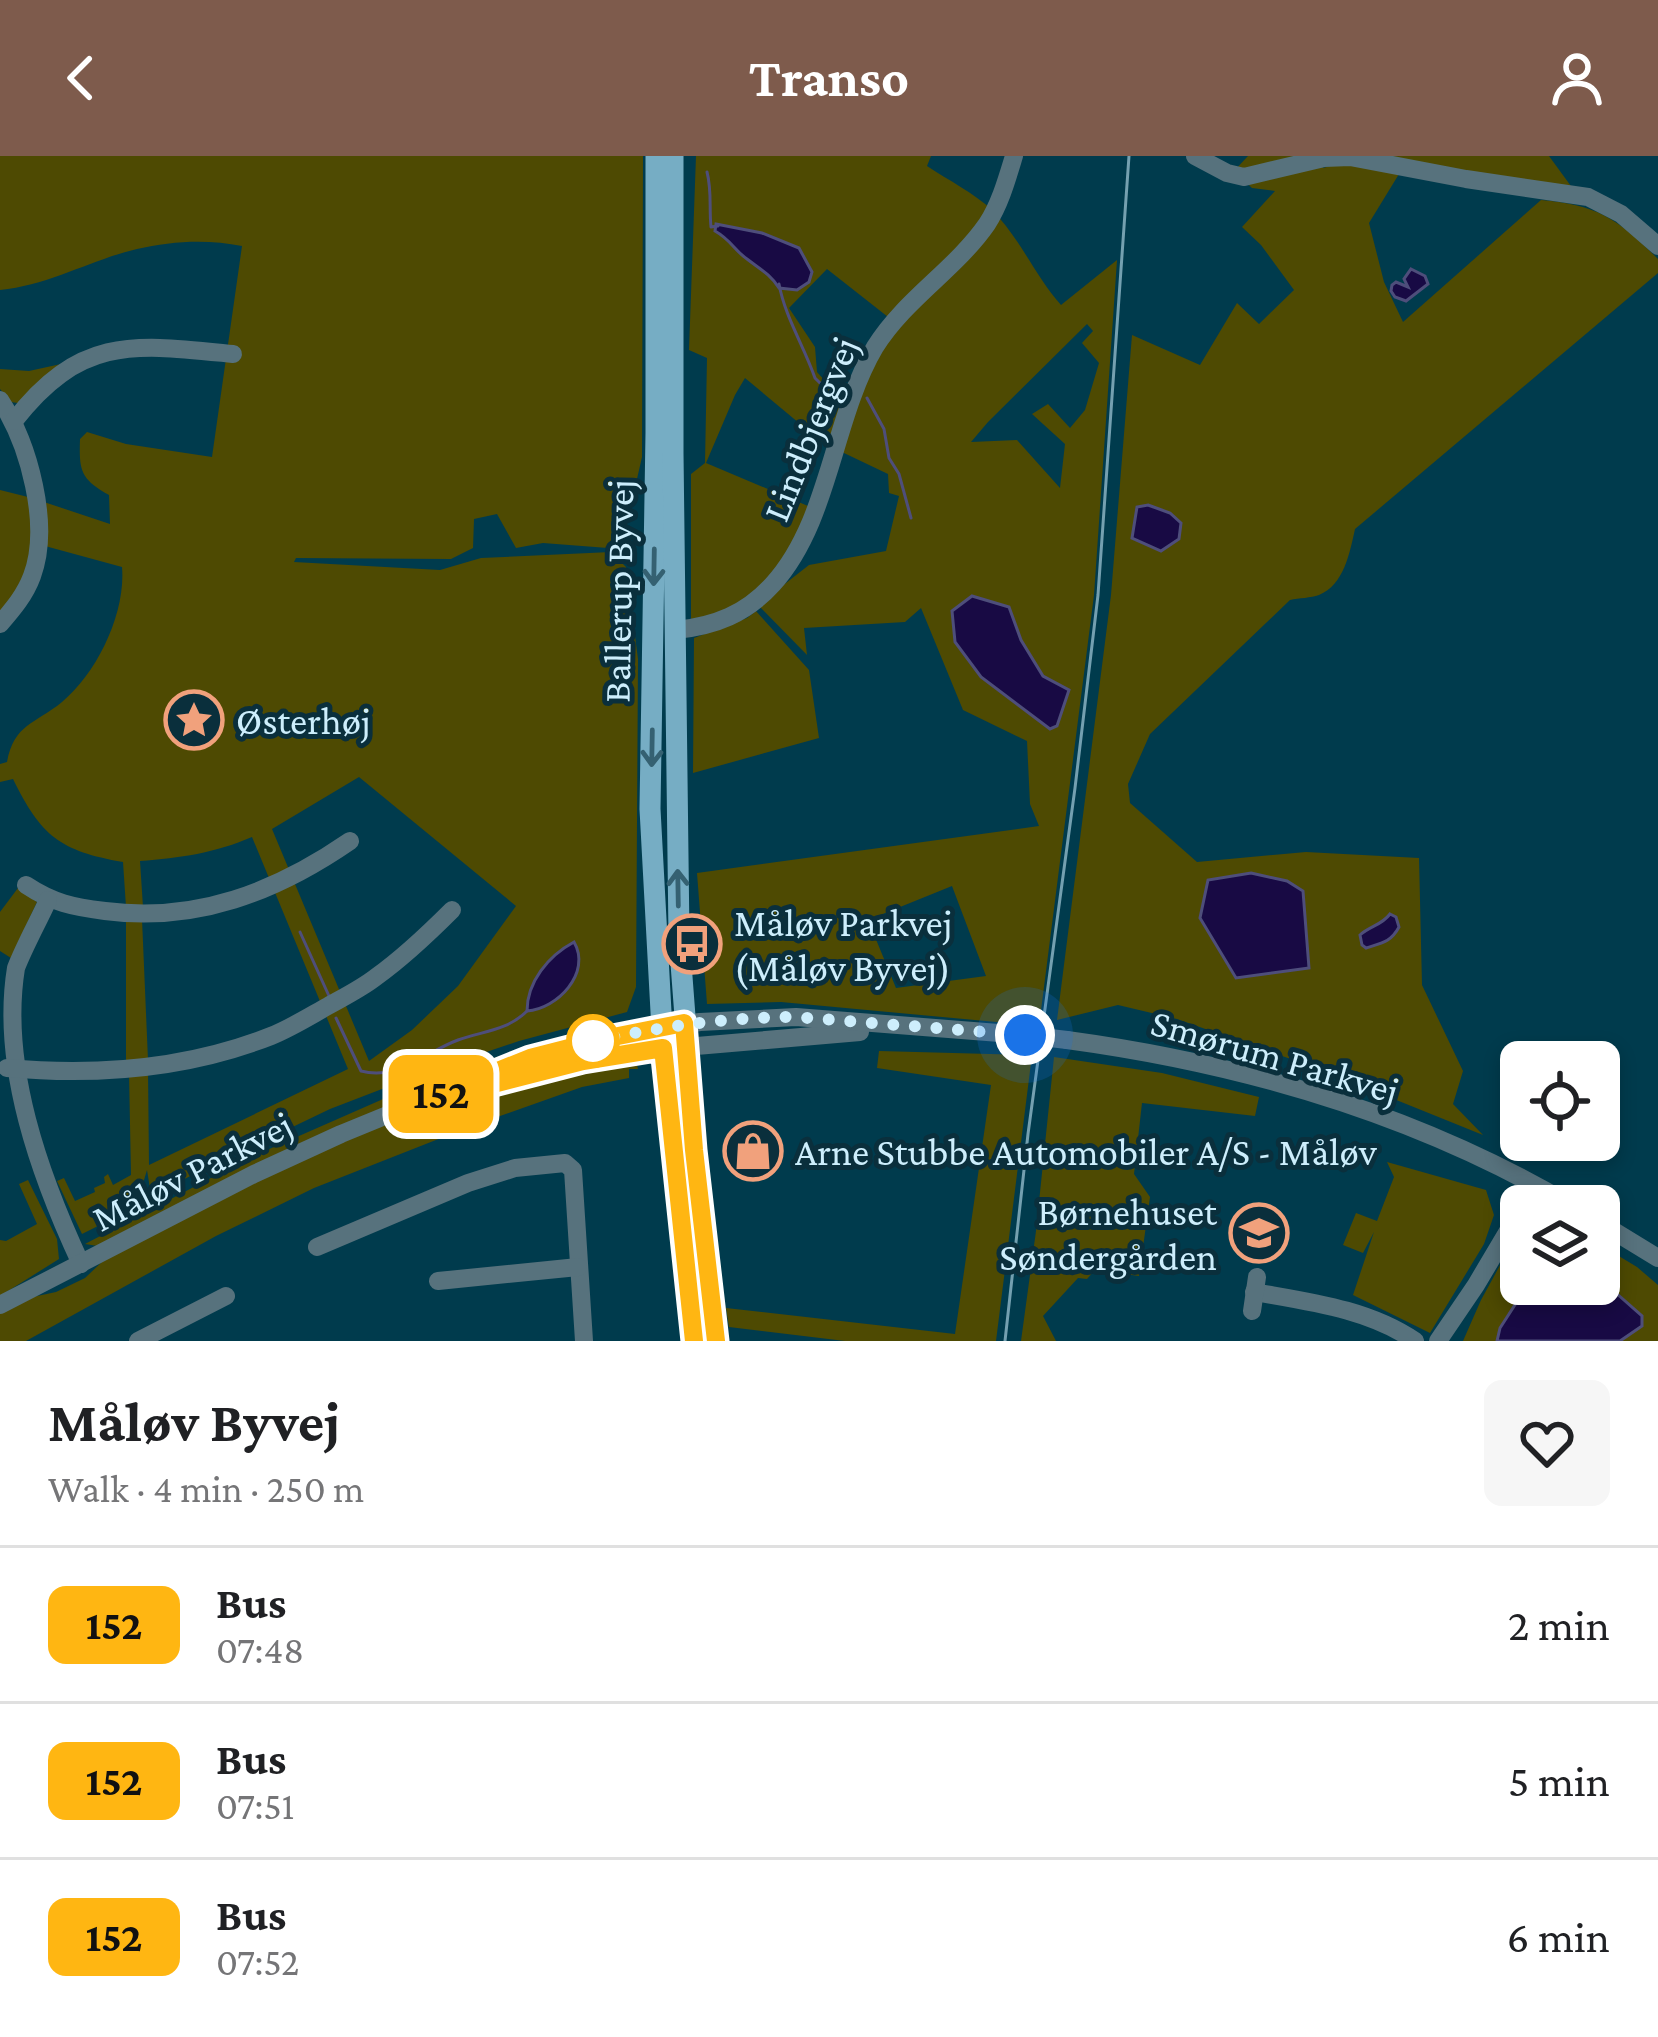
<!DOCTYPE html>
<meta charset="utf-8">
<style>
body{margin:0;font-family:"Crimson Pro",serif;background:#f6f6f6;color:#202124;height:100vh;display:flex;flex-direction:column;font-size:45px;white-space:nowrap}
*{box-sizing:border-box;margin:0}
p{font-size:39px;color:#757577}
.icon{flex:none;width:66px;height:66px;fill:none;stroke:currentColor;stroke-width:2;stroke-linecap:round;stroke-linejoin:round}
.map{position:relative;height:1185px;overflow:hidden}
.details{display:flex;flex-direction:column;background:#fff;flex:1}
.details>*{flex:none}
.badge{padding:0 24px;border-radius:18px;font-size:42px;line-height:78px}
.fabs{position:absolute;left:1500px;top:885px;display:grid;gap:24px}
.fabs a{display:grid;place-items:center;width:120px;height:120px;border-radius:18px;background:#fff;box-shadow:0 6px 18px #0003;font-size:60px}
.you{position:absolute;width:60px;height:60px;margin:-30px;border:9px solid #fff;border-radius:50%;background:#1a73e8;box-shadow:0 0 0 18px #1a73e833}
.map>.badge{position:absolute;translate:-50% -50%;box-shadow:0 0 0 6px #fff}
.round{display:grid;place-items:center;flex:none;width:126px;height:126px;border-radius:18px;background:#f6f6f6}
.summary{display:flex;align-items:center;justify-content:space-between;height:204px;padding:0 48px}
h1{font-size:57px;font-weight:700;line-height:90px}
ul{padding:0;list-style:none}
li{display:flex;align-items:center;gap:36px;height:156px;padding:0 48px;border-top:3px solid #e0e0e0}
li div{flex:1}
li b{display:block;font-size:45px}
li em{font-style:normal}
li .badge{min-width:132px;font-weight:700;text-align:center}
header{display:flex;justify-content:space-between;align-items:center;height:156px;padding:0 48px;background:#7e5b4c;color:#fff;font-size:54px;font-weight:700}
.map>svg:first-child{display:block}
.green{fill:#4e4a02;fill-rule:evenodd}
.water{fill:#180a44;stroke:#4e4e7b;stroke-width:3}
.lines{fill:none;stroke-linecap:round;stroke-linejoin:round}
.stream{stroke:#4e4e7b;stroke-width:3}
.minor{stroke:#57727d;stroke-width:18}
.major{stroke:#76adc4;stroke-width:21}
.tram{stroke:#74a0b0;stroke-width:3}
.minor-bridge{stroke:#57727d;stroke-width:18}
.oneway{stroke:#356172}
.line-casing{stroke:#fff;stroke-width:27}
.line{stroke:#ffb612;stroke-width:18}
.walk{stroke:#cdeefc;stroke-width:12;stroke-dasharray:0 21.6}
.stop-dot{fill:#fff;stroke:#ffb612;stroke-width:6}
.labels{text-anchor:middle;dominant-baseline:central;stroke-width:10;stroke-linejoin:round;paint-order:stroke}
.street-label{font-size:39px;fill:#cdeefc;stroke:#0a2f3c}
.poi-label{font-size:39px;fill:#cdeefc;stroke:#0a2f3c;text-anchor:start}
</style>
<header><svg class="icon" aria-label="back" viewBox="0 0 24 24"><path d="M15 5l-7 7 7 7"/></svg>Transo<svg class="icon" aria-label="person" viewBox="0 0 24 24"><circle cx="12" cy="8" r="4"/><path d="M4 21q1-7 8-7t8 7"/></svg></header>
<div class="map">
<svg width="1658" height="1185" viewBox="0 0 1658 1185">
<rect width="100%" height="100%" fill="#003b4d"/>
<g class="green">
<path d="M0,0H643L642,301L621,393L543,387L516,392L497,358L474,363L473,392L451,403L296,402L294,406L440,414L481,402L611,396L626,411L638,503L636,831L627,856L519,885L421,918L330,953L151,1039L147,1014L136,1051L82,1078L57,1025L64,1022L75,1045L95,1036L94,1032L105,1027L104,1021L108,1018L113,1029L131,1019L129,917L148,914L149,1009L348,913L252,681C215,697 180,702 140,705L143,751H126L123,706C60,695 41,680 13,623L0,626V608L7,606C14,568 35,568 62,546C97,517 126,457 122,411L45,390L41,345L110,368L109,339C80,323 79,314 80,283L87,276L126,288L212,301L242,90C208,83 171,85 137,93C90,104 50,129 0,134ZM359,621L516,750L458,830L412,874L369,905L272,673Z"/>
<path d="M696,0H931L927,10C948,24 974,37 992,54C1020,82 1035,120 1061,149L1117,104L1094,439L1039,870L781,846L707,848L697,717L1039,670L1030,648L1027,585L963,554L921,452L905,466L804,472L807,499L758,449L809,409L886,395L899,340L889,337L888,318L823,287L745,222L735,239L706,307L808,350L799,380L770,423L728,456L691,463V318L705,307L707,202L689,194ZM827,113L888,161L852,229L825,225L817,216L815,191L789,152ZM1087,168L1093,175L1082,187L1099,207L1085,254L1070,272L1048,248L1032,258L1065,288L1060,332L1017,284L971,286L988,266ZM1008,451L1021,484L1043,520L999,534L981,521ZM952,730L986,820L896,832L868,764Z"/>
<path d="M1248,0H1323V12L1350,4L1399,18L1369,67L1384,126L1403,166L1541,44C1598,49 1618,63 1658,103V117L1355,373C1350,396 1344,429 1319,439C1311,442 1299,442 1290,444L1150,578L1128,628L1130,647L1197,706L1306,696L1419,702L1422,829L1463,915L1453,948L1483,979L1322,914L1177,863L1118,849L1057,864L1111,439L1132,179L1200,209L1237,147L1259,168L1294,134L1261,89L1242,71L1275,35L1252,32L1234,15Z"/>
<polygon points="1367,0 1549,0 1576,37"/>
<polygon points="61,208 18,247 11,246 0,233 0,213 29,215"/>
<path d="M0,334L32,342C38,400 31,412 0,459Z"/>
<polygon points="756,455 809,514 819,582 693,617 694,482 747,462"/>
<polygon points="18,732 37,746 11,802 0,795 0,756"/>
<polygon points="142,763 148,904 126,905 126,764"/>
<polygon points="632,865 633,868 563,887 98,1090 85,1088 251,1001 390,940 500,900"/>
<polygon points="879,895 1032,899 996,1185 845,1185 729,1171 726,1152 955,1178 991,929 877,912"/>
<polygon points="1054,901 1162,917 1259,941 1255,960 1142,947 1134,1018 1150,1041 1139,1120 1095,1114 1087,1123 1078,1122 1043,1160 1056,1185 1021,1185 1036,1075"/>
<polygon points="636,905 638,913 629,913 629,922 582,931 469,971 314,1032 216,1080 26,1185 0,1185 0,1157 28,1142 56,1136 85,1122 105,1103 232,1037 337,987 404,960 466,940 512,928"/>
<polygon points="1387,1006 1486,1034 1494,1059 1484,1088 1430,1177 1353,1139 1374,1076 1363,1097 1343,1089 1356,1057 1377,1065 1394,1021"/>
<polygon points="28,1024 57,1083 59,1103 0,1140 0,1084 6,1085 37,1068 19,1028"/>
<polygon points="1521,1071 1521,1128 1548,1130 1532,1132 1500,1172 1497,1185 1463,1185 1481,1144"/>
<polygon points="1599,1088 1637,1111 1658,1129 1658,1185 1620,1185 1632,1178 1607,1104 1599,1102"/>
</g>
<g class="water">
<path d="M716,68L762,77L799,92L812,116L809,126L797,134L779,132C770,118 760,113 747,103C734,94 731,84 715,75Z"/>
<polygon points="1411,113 1425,120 1428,128 1406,145 1395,141 1391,135 1392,129 1396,126 1408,131 1404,123"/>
<polygon points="1148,349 1170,357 1181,367 1179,383 1161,395 1132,382 1137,351"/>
<polygon points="972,440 1009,451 1021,484 1043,520 1069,534 1057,570 1050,573 981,521 955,486 952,455"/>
<polygon points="1251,717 1287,725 1303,735 1309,812 1236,822 1200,762 1208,724"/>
<path d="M1390,758L1396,761L1399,771C1391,786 1382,787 1366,792L1362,789L1360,779C1370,770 1382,769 1390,758Z"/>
<path d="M574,786C592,817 557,853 527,855C527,826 548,800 574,786Z"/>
<polygon points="1599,1102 1607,1104 1616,1137 1642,1160 1642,1170 1620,1185 1497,1185 1500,1172 1522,1138 1549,1128 1599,1128"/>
</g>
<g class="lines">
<g class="stream">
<path d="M707,16C712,35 709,52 711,71L718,70"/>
<path d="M779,128C785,161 804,190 815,222L820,227L841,232"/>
<polyline points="867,242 884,273 889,302 899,318 911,362"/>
<polyline points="300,776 329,840"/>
<path d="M336,862L361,915C398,925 425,896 458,884C483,875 507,875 527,855"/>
</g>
<g class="minor">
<polyline points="1195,0 1227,17 1244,21 1324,2 1350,1 1466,23 1588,41 1621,58 1658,90"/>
<path d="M0,244C29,288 51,369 32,420C25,439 13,453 0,468"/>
<path d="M14,265C81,179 134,188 233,198"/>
<path d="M676,474C715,470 746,458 773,428C830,365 832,264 875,191C905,143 955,114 987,68C1000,48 1007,23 1014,0"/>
<path d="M26,729C53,747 73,751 105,755C196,767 276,736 350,685"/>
<path d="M48,744C38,766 25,789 16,812C0,910 40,1020 81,1108"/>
<path d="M1067,884C1244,908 1418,959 1572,1050"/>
<path d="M7,912C96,920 187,913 271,880C291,872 310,860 328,850C344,841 362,832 376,821C404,801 428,778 452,754"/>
<polyline points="479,931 583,905 638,895 860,876"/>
<polyline points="1599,1066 1658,1102"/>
<polyline points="317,1091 468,1027 515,1012 565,1007 573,1014 584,1185"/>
<polyline points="438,1125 578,1111"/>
<path d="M1254,1136C1310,1146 1368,1153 1415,1185"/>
<polyline points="0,1149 254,1018 341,978 497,914 578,889 644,874 700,866 796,861 1025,879"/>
<polyline points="1252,1155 1257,1121"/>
<polyline points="138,1185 226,1140"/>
<polyline points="1438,1185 1476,1129 1521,1053"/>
</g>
<g class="major">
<polyline points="656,0 656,277 650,653 664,911 694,1185"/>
<polyline points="673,0 673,297 679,781 695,993 716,1185"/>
</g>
<polyline class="tram" points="1005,1185 1028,978 1075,632 1098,439 1129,0"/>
<polyline class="minor-bridge" points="1025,879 1067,884"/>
</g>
<defs><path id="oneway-shaft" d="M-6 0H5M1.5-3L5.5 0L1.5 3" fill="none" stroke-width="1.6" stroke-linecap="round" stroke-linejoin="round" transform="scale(3)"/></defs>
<g class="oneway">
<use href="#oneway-shaft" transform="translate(654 411) rotate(91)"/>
<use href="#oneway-shaft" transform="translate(652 592) rotate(91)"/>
<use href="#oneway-shaft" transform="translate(678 732) rotate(-91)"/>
</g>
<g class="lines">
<g class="line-casing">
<polyline id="line" points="694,1185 663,892 583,905 416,948 530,902 608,882 684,867 694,994 716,1185"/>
</g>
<use href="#line" class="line"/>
<path class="walk" d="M593,885C661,871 726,861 796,861L1025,879"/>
</g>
<defs>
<g id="sight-ring" transform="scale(3)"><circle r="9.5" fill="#0a2f3c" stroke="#f1a17c" stroke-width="1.5"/><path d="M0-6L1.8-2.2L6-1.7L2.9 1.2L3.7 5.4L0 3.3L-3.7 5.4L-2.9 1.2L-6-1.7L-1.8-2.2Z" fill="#f1a17c"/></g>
<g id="bus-ring" transform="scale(3)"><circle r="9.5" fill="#0a2f3c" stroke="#f1a17c" stroke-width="1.5"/><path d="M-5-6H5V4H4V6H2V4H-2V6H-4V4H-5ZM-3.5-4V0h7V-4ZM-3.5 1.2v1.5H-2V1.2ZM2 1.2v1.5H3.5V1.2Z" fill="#f1a17c"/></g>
<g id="shop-ring" transform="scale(3)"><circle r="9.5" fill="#0a2f3c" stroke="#f1a17c" stroke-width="1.5"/><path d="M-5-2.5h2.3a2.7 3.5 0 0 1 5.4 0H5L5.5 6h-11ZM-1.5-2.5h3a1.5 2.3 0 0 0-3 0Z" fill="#f1a17c"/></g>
<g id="school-ring" transform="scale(3)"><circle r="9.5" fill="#0a2f3c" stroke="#f1a17c" stroke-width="1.5"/><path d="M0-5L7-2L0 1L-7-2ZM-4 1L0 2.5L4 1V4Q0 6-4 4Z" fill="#f1a17c"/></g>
</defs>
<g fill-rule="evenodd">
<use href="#sight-ring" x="194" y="564"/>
<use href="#bus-ring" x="692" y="788"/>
<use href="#shop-ring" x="753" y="995"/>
<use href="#school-ring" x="1259" y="1077"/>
</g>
<circle class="stop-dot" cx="593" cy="885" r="24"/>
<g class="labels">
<g class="street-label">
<text transform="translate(810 273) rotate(-68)">Lindbjergvej</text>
<text transform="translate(618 435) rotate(-89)">Ballerup Byvej</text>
<text transform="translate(1275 900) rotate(16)">Smørum Parkvej</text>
<text transform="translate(192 1015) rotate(-27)">Måløv Parkvej</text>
</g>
<g class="poi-label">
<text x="236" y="564">Østerhøj</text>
<text x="734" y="766">Måløv Parkvej<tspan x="734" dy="45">(Måløv Byvej)</tspan></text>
<text x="795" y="995">Arne Stubbe Automobiler A/S - Måløv</text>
<text x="1217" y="1055" text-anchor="end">Børnehuset<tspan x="1217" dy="45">Søndergården</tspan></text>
</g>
</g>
</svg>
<div class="fabs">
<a><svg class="icon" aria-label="locate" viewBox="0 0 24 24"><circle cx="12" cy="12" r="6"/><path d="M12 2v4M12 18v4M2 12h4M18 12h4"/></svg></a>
<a><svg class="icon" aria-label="layers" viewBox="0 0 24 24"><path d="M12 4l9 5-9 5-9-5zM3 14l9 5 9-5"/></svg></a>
</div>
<div class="you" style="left:1025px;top:879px"></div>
<b class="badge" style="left:441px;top:938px;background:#ffb612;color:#111">152</b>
</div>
<section class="details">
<div class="summary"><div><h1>Måløv Byvej</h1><p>Walk · 4 min · 250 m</p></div><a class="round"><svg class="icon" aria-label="heart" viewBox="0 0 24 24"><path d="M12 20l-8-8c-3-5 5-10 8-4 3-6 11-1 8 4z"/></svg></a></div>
<ul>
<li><span class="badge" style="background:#ffb612;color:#111">152</span><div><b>Bus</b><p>07:48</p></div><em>2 min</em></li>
<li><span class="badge" style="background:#ffb612;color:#111">152</span><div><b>Bus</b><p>07:51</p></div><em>5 min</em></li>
<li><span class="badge" style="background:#ffb612;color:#111">152</span><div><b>Bus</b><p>07:52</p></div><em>6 min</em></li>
</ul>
</section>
